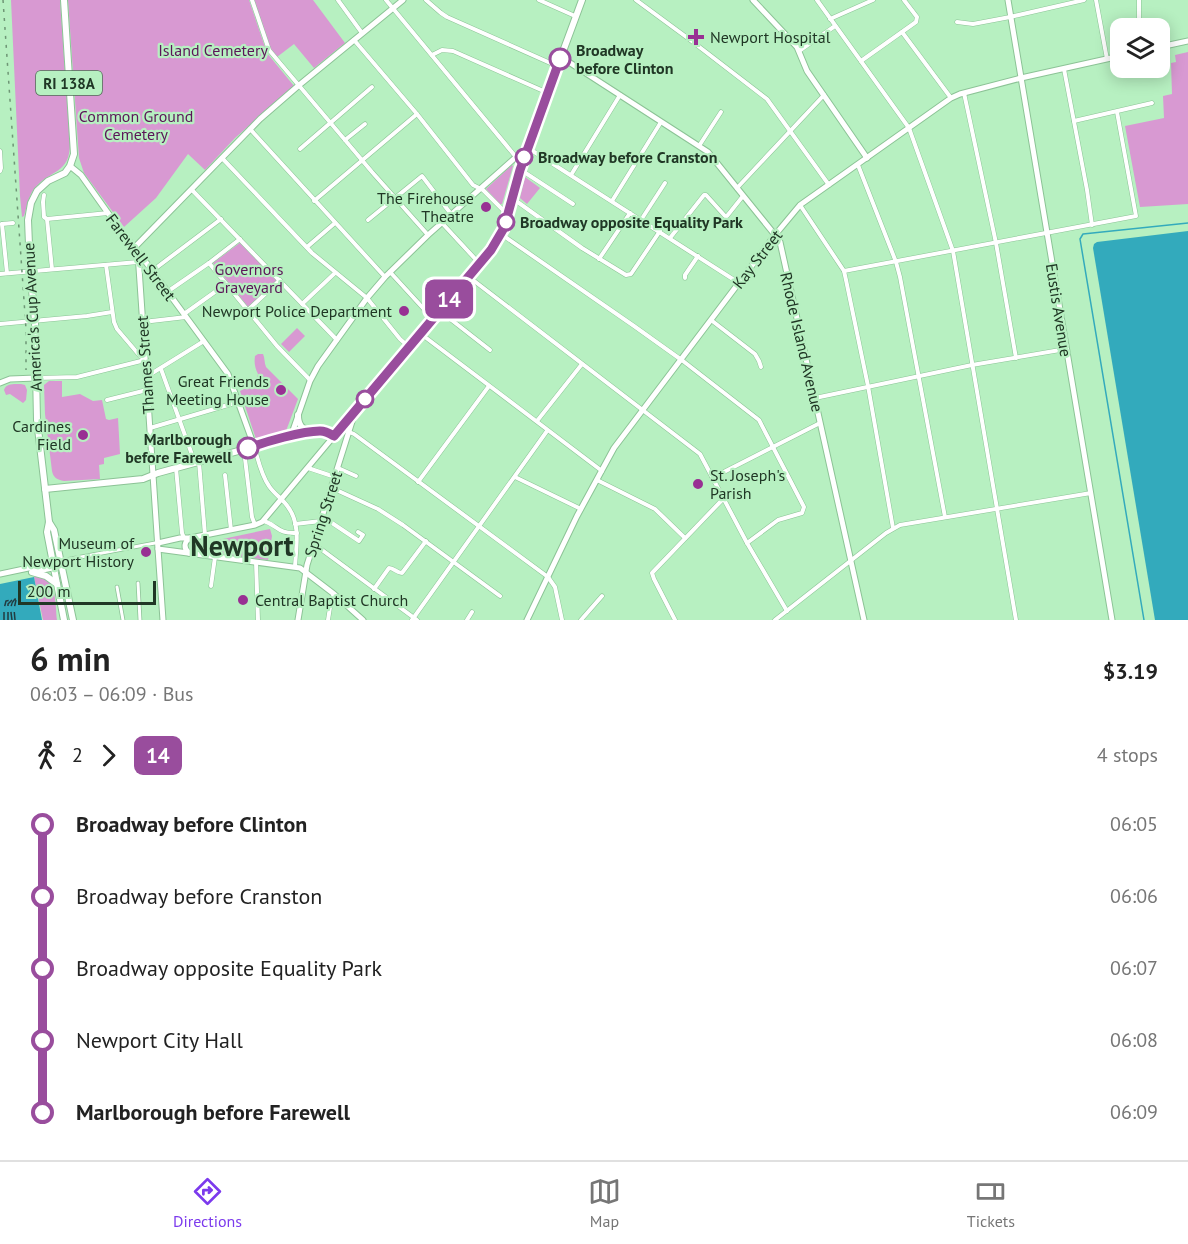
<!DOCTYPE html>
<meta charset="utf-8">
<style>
body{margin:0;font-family:"PT Sans",sans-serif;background:#f6f6f6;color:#222;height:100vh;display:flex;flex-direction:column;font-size:22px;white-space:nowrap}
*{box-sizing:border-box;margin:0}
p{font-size:20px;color:#767676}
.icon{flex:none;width:33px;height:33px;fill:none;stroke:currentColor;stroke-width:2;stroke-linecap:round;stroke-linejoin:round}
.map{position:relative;height:620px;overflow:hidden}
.side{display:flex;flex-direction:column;background:#fff;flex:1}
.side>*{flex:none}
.badge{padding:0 12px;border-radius:9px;font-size:21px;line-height:39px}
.buttons{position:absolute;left:1110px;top:18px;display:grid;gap:12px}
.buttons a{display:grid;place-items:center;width:60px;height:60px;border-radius:12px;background:#fff;box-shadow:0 3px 15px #0003;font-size:30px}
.scale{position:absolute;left:18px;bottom:15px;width:138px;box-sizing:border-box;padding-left:6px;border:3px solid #203725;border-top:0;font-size:16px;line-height:21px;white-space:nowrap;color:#203725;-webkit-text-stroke:4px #b7f0c1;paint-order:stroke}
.map>.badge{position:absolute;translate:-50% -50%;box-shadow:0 0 0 3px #fff}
.legs{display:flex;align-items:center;gap:9px;height:66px;padding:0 30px;font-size:20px}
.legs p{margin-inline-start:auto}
.overview{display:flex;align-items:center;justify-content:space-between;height:102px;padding:0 30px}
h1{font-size:33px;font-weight:600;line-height:45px}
ul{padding:0 30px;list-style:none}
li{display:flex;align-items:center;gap:21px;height:72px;font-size:22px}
li i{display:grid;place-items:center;width:9px;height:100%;margin:0 8px;background:currentColor}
li i::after{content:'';width:15px;height:15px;margin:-8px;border:4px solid;border-radius:50%;background:#fff}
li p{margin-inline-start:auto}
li:first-child i{background:linear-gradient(#0000 50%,currentColor 0)}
li:last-child i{background:linear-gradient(currentColor 50%,#0000 0)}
.tab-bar{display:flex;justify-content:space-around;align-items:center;height:84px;border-top:2px solid #e0e0e0;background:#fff;font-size:16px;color:#767676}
.tab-bar a{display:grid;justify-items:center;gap:3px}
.tab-bar .on{color:#7c3aed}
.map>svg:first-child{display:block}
.green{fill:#d899d2}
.water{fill:#33aabc}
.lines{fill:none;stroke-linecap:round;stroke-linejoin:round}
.stream{stroke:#33aabc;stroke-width:1.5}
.ferry{stroke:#223c40;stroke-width:1.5;stroke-dasharray:8 6;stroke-linecap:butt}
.pedestrian-casing{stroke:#8cc396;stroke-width:4.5}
.minor-casing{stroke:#8cc396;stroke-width:5}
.tertiary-casing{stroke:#8cc396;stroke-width:7}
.secondary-casing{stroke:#8cc396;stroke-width:7}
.primary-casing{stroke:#8cc396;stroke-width:8}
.pedestrian{stroke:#fff;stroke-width:3}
.minor{stroke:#fff;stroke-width:4}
.tertiary{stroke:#fff;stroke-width:5}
.secondary{stroke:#fff;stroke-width:5}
.primary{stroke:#fff;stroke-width:6}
.rail{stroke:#6e9675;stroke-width:1.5;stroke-dasharray:3 6;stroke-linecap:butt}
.line-1-casing{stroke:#fff;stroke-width:14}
.line-1{stroke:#994d9d;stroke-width:9}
.poi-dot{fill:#983093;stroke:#b7f0c1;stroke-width:2}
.stop-1-dot{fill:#fff;stroke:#994d9d;stroke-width:3}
.labels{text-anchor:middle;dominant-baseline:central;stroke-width:4.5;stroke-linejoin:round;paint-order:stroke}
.shield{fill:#b7f0c1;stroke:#4d6e54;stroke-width:1.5}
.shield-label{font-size:15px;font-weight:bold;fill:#203725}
.poi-label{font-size:16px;fill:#203725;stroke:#b7f0c1;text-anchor:end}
.park-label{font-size:16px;fill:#5b1658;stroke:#b7f0c1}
.stop-label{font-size:16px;font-weight:bold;fill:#203725;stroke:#b7f0c1;text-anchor:start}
.street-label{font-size:16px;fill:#203725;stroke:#b7f0c1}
.town-label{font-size:28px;font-weight:bold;fill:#203725;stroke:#b7f0c1}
</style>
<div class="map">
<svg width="1188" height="620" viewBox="0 0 1188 620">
<rect width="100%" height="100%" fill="#b7f0c1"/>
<g class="green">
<path d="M11,0H60L70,143C70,175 50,169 34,189C28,197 27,206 24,216L22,217L20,196Z"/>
<polygon points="68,0 249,0 267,53 294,86 235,138 205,170 188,154 156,198 124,227 84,173 79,158"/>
<polygon points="254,0 313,0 345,43 314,68 294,44 277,57 270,48"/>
<polygon points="1188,52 1188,204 1140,207 1125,126 1164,118 1163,96 1172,94 1171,63 1176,62 1175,55"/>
<polygon points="512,165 513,166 502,204 500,204 486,189"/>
<polygon points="525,177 540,188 527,204 520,198"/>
<polygon points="241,242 277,280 248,307 213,263"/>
<polygon points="297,328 305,336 289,352 281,344"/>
<path d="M258,354H263C265,358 264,362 266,367L298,399L286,431L283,434L257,442L240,391C249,387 256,385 258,374C255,368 254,363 255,356Z"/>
<path d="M49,381H62V397L80,394L93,401L102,400L106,419L109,420L118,418L120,454L104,458V464L99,465L100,479L64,481C57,480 53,477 52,471L45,414L44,385Z"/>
<path d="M21,384L25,385L27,390L26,400L23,403L10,394L6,395L4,390C6,383 14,384 21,384Z"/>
<polygon points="270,529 272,536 268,560 195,551 193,549 194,545"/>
<path d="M34,577C58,576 55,604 57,620H43Z"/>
</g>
<g class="water">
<polygon points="1188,231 1188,620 1155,620 1093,248 1094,244 1097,242"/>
<polygon points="34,577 42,620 0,620 0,584"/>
</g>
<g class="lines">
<polyline class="stream" points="1144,620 1080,239 1083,234 1188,223"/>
<g class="ferry">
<polyline points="4,620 4,609 6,601 16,599"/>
<polyline points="8,620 8,604 12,600"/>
<path d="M12,620C11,612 9,605 15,599"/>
<polyline points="15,620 14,609 16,600"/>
</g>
<g class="pedestrian-casing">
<g id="pedestrian">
<polyline points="65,560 155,543"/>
<polyline points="138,583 140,620"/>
<polyline points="117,587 123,620"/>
</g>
</g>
<g class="minor-casing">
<g id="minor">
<polyline points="252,0 269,50 372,172 428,235"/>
<polyline points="338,0 362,33"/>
<polyline points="386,0 516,157"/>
<polyline points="426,0 441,13 447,17 557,66"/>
<polyline points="539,0 575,16"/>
<polyline points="636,0 689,39 767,99 829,185"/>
<polyline points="817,0 909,128 953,251 1016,620"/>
<polyline points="1096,0 1107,59"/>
<polyline points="1139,0 1139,28"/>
<polyline points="830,19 873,0"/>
<polyline points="957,22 973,24 1010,17 1084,0"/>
<polyline points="902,32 951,98"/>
<polyline points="354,40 417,114 473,185 483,190 507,214"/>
<polyline points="799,51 835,26"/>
<polyline points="432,55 442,50 453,51 548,93"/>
<polyline points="861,61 916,22 917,17 904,0"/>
<polyline points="1064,69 1087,190 1092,225"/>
<polyline points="964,93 996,243 1016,358"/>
<polyline points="1074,121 1152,103"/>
<polyline points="250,129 385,277"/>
<polyline points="345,140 365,124"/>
<polyline points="699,146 721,112"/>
<polyline points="528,148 739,283"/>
<polyline points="300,149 372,87"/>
<polyline points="0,151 1,168 0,171"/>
<polyline points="222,158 312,253 367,298 400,339 409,347"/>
<polyline points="858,165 896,262 900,277 945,517"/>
<polyline points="521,170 573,204"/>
<polyline points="571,175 620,95"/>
<polyline points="737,188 824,95"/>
<polyline points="192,190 337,340"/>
<polyline points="44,195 43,202 44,217 47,219 52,269"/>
<polyline points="512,198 582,248 626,275 631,274 660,231"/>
<polyline points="314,201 417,114"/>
<polyline points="612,201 661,122"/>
<polyline points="800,205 844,271 846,280 868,386 893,528"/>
<polyline points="47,219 108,213"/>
<polyline points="368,220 422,176 451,214"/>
<polyline points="641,220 665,183"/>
<polyline points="442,223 479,263"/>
<polyline points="2,224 7,273"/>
<polyline points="2,224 13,223"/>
<polyline points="501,234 634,326 683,361 759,420 804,507 802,513 778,520 747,543"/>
<polyline points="670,238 704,195 706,195 725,216 727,216 743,196"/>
<polyline points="307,247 335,223"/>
<polyline points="599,259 630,213"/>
<polyline points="209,263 277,346 310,380"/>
<polyline points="106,265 114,322 117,329 140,356 145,359"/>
<polyline points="152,271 221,219"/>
<polyline points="844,271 1136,216 1117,112"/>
<polyline points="390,272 433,319"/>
<polyline points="0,274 138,262"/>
<polyline points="469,277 700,454 747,543 787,611"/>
<polyline points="685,278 685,275 698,256"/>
<polyline points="167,292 209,263 240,239"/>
<polyline points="302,304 335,273"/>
<polyline points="247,311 280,280"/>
<polyline points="440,311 490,350"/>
<polyline points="184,314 226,284"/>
<polyline points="711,320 755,354 759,361 761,367"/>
<polyline points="143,322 186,317"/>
<polyline points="0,324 87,316 112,312"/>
<polyline points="421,334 602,471"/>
<polyline points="161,369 195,463"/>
<polyline points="146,377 204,341"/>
<polyline points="36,378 77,377 145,360"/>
<polyline points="815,398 972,365 1066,349"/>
<polyline points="107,400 147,390"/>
<polyline points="537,421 582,364"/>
<polyline points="150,428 238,402"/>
<polyline points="349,432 354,434 548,577 555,587 562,620"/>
<path d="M254,446C258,459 261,475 269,486C274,494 283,499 288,507C301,524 296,548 295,567"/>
<polyline points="244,450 252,517 255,525"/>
<polyline points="199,462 205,535"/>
<polyline points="176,468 182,533 184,538"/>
<polyline points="308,468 335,477"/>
<polyline points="338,468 356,476"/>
<polyline points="225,475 231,530"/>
<polyline points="515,477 581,509"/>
<polyline points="712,478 820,423"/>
<polyline points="597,480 655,509 685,538"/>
<polyline points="418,482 489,386"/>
<polyline points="332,488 378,509 403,525 500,596"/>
<polyline points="322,519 329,521 359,541 363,535 358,532"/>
<path d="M264,521C279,526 277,534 297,533"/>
<polyline points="295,524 321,521"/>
<polyline points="314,544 417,620"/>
<polyline points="256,562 258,620"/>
<polyline points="211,586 215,557"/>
<path d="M374,589L389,568C394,568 397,573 402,573L426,541"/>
<polyline points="328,620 331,601 334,594"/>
<polyline points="412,620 547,431"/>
<polyline points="467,620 472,612"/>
<polyline points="581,620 602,596"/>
<polyline points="675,620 654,579 652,573 723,499"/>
<polyline points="775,620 886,533 900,525 1091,493"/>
</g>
</g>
<g class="tertiary-casing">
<g id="tertiary">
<polyline points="753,0 797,47 807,71 867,158"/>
<polyline points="1008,0 1112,620"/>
<polyline points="1160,47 1188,41"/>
<polyline points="561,57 708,152 775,235 780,242 864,620"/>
<polyline points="134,248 260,119 298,86 403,0"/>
<polyline points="0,383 10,379 36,378"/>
<polyline points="291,436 310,381 318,366 367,298 385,277 428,235 516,157 524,159"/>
<polyline points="158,549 163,620"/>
<polyline points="33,572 62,566"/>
<polyline points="0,574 57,562"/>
<polyline points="527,620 577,516 614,448 775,235 800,205 951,98 960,94 1021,78 1120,56"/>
</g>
</g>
<g class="secondary-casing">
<g id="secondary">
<polyline points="70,166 81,175 120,230 145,261 228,374 254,446"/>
<polyline points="138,253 158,549 300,568 334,594 363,620"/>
<polyline points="158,543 180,538 190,538 255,525 262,522 334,436"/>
<path d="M189,553C183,548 184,542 190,538"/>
<polyline points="298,620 307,565 355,412"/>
</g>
</g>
<g class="primary-casing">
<g id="primary">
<polyline points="64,0 74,154 70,166 65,173 48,181 37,191 31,203 28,220 30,269 35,321 37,420 49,522 47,532 64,620"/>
<path d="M298,415C298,424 301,429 310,431"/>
<path d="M45,489L143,479L158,473L297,435L322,431L334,436L491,250C510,224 512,193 522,164C541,109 562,55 582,0"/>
<polyline points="49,522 54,530 73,620"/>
<polyline points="32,572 46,576 57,584"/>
</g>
</g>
<use href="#pedestrian" class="pedestrian"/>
<use href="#minor" class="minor"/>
<use href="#tertiary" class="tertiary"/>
<use href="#secondary" class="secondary"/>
<use href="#primary" class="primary"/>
<polyline class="rail" points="3,0 26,329 26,370"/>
</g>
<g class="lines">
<g class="line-1-casing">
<path id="line-1" d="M248,448C265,442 302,431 320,431C326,431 329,433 334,436L491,250L504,228L520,170L560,59"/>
</g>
<use href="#line-1" class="line-1"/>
</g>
<g class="poi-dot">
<path d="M693 28h6v6h6v6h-6v6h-6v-6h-6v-6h6z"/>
<circle cx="486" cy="207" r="6"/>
<circle cx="404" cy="311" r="6"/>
<circle cx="281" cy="390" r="6"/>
<circle cx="83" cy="435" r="6"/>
<circle cx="698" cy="484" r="6"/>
<circle cx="146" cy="552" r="6"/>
<circle cx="243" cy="600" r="6"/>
</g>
<g class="stop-1-dot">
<circle cx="560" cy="59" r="10"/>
<circle cx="524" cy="157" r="8"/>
<circle cx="506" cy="222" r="8"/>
<circle cx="365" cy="399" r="8"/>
<circle cx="248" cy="448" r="10"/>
</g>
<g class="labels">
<rect class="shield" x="36" y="71" width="66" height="24" rx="4.5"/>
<g class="shield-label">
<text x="69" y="83">RI 138A</text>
</g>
<g class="poi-label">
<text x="710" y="37" text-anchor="start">Newport Hospital</text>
<text x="474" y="198">The Firehouse<tspan x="474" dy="18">Theatre</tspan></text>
<text x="392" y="311">Newport Police Department</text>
<text x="269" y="381">Great Friends<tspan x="269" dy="18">Meeting House</tspan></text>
<text x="71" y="426">Cardines<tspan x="71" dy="18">Field</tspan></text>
<text x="710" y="475" text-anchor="start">St. Joseph's<tspan x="710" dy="18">Parish</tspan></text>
<text x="134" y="543">Museum of<tspan x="134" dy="18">Newport History</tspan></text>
<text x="255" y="600" text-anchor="start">Central Baptist Church</text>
</g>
<g class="park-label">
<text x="213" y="50">Island Cemetery</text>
<text x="136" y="116">Common Ground<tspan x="136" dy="18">Cemetery</tspan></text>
<text x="249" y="269">Governors<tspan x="249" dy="18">Graveyard</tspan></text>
</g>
<g class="stop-label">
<text x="576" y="50">Broadway<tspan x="576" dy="18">before Clinton</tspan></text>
<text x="538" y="157">Broadway before Cranston</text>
<text x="520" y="222">Broadway opposite Equality Park</text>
<text x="232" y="439" text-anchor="end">Marlborough<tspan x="232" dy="18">before Farewell</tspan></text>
</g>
<g class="street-label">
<text transform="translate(141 257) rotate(53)">Farewell Street</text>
<text transform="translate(757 259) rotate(-52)">Kay Street</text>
<text transform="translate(1059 310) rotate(81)">Eustis Avenue</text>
<text transform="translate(32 317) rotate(-93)">America's Cup Avenue</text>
<text transform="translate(802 342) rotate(77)">Rhode Island Avenue</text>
<text transform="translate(145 365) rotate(-94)">Thames Street</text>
<text transform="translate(323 514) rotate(-72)">Spring Street</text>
</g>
<g class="town-label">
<text x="242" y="545">Newport</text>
</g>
</g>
</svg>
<div class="buttons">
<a><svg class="icon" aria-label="layers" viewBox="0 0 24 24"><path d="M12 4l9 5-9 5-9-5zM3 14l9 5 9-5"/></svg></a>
</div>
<div class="scale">200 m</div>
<b class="badge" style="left:449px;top:299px;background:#994d9d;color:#fff">14</b>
</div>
<section class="side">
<div class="overview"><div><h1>6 min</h1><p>06:03 – 06:09 · Bus</p></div><b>$3.19</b></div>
<div class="legs"><svg class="icon" aria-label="walk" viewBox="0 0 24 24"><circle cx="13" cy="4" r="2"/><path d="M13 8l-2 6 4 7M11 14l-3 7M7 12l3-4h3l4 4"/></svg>2<svg class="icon" aria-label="forward" viewBox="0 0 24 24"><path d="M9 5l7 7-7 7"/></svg><b class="badge" style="background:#994d9d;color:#fff">14</b><p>4 stops</p></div>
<ul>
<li><i style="color:#994d9d"></i><b>Broadway before Clinton</b><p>06:05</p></li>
<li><i style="color:#994d9d"></i><span>Broadway before Cranston</span><p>06:06</p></li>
<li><i style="color:#994d9d"></i><span>Broadway opposite Equality Park</span><p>06:07</p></li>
<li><i style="color:#994d9d"></i><span>Newport City Hall</span><p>06:08</p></li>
<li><i style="color:#994d9d"></i><b>Marlborough before Farewell</b><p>06:09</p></li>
</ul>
</section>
<nav class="tab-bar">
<a class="on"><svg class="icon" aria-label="directions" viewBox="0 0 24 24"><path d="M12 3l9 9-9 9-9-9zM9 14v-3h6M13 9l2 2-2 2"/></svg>Directions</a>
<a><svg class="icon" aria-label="map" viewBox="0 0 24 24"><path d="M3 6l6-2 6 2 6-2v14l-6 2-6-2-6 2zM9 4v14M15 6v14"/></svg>Map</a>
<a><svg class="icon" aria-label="tickets" viewBox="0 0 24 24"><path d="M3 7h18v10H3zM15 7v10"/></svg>Tickets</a>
</nav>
